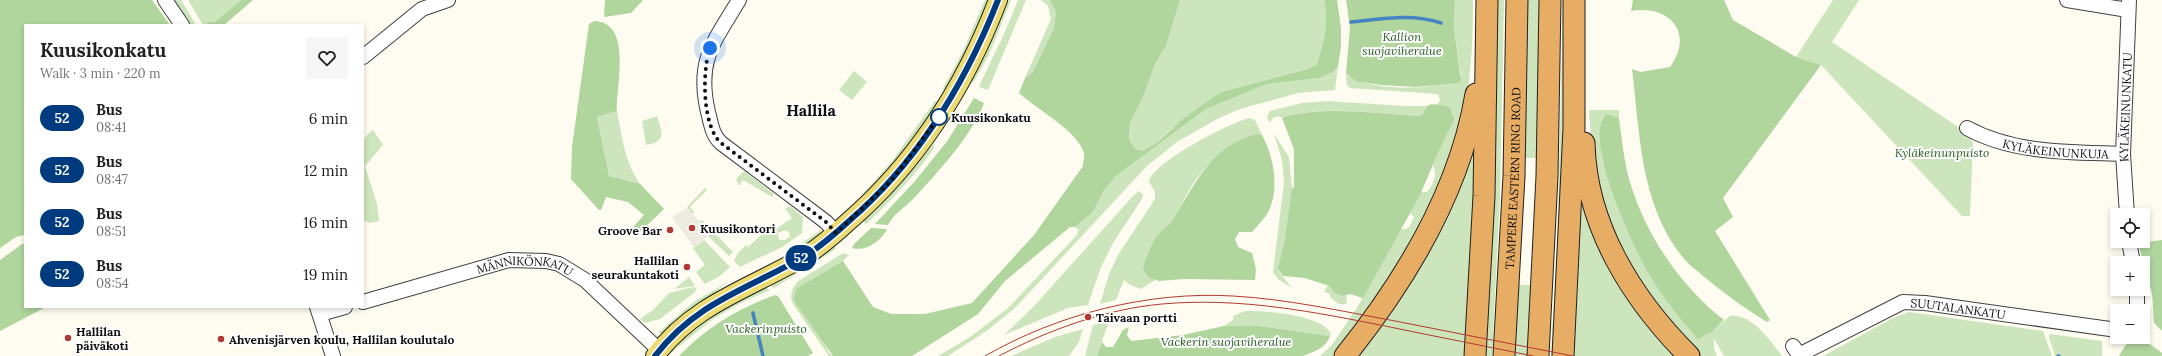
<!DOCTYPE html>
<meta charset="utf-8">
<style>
body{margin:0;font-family:Lora,serif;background:#f6f6f6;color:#222;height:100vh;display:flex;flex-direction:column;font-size:15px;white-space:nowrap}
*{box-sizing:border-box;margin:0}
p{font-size:13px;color:#767676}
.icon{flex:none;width:22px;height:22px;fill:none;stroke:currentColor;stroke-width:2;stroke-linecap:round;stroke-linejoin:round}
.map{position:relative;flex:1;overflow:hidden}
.details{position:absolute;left:24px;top:24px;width:340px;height:284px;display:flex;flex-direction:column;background:#fff;border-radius:0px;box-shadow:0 2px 6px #0003}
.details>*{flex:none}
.badge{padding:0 8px;border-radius:13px;font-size:14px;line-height:26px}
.buttons{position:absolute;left:2110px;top:208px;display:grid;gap:8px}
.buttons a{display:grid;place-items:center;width:40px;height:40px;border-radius:0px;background:#fff;box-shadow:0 2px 6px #0003;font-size:20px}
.you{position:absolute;width:20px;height:20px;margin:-10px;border:3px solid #fff;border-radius:50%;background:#1a73e8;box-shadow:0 0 0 6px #1a73e833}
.map>.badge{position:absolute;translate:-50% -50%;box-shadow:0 0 0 2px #fff}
.round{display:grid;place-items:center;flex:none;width:42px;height:42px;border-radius:0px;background:#f6f6f6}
.headline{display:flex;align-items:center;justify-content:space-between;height:68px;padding:0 16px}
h1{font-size:19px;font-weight:800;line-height:30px}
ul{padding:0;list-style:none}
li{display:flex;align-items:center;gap:12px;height:52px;padding:0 16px}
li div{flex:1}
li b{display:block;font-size:15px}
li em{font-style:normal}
li .badge{min-width:44px;font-weight:700;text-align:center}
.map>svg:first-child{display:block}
.green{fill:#cde5bc;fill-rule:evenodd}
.forest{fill:#b0d59d}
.plaza{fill:#edebdf}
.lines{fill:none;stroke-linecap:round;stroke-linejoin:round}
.stream{stroke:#4684c1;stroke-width:3.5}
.minor-casing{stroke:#414141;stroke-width:16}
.major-casing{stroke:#1f1f1f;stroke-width:20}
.highway-casing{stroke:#1f1f1f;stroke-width:23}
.minor{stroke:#fff;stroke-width:14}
.major{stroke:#ecdb71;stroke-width:18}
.highway{stroke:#e7ad64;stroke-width:21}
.tram{stroke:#b23932;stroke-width:1}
.line-casing{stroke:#fff;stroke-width:9}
.line{stroke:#003b80;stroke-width:6}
.walk{stroke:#0e0e0e;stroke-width:4;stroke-dasharray:0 7.2}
.stop-dot{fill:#fff;stroke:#003b80;stroke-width:2}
.poi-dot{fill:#b23932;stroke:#fff;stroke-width:1.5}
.labels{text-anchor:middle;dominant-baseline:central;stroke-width:4;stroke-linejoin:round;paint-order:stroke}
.park-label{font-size:12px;font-style:italic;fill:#2a6024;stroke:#fff}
.street-label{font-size:12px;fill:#0e0e0e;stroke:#fff}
.stop-label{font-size:12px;font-weight:bold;fill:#0e0e0e;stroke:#fff;text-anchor:start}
.poi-label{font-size:12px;font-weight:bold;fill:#0e0e0e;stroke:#fff;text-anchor:start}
.district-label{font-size:16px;font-weight:bold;fill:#0e0e0e;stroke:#fff}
</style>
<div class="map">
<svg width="2162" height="356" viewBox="0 0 2162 356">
<rect width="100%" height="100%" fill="#fefcf0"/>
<g class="green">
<polygon points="174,0 181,0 196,25 190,25"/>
<polygon points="188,0 241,0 215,22 208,22 209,25 203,25"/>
<polygon points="985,0 991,0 947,93 944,91 943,88 962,53"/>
<polygon points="1005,0 1011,0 989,55 973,83 971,79"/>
<polygon points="1018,0 1026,0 988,90 979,87 980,84 1004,34"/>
<polygon points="1041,0 1050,0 1056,12 1054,28 1033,72 1025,78 1051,19 1048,6"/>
<path d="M1180,0H1324C1329,23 1324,42 1317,64L1308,69L1221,92L1168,132L1158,142L1142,151L1136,149L1129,140L1130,123L1143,97L1155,64L1166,46Z"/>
<path d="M1455,0H1473C1473,50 1470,101 1455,150C1452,161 1445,172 1441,183C1413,246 1374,300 1335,356H1320L1332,345L1358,306L1401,229H1406L1410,226L1414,217L1410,213L1421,192H1427C1433,185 1438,174 1433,166C1437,156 1441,146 1445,136C1452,123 1463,107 1437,105L1440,100L1438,94L1350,88L1347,85L1346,73C1363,89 1415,90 1437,85C1445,83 1453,79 1461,76L1454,29Z"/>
<polygon points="1493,0 1504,0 1500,195 1492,356 1481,356"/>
<polygon points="1526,0 1540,0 1538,158 1525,158"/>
<polygon points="1563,0 1569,0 1558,356 1551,356 1558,219"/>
<polygon points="1833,0 1859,0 1832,42 1961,129 1973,142 1970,216 1962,216 1821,65 1796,57"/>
<polygon points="1338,66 1335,90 1298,93 1240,109 1217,119 1177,142 1147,166 1015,308 988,330 948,356 938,356 970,337 1008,308 1076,236 1079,230 1075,227 1093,212 1103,192 1116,176 1206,109 1267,84 1319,78 1333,72"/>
<polygon points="854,71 867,82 852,100 839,90"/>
<polygon points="935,101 940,102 909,148 865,195 864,193 892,161"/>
<path d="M1328,101L1404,106H1427L1423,114L1419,116C1378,114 1322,104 1282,118L1278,116L1273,118L1270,123L1267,117L1270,111L1302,103Z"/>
<polygon points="1477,108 1468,356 1353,356 1367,338"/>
<path d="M1589,110H1619V118L1611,115H1605L1601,120L1603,162L1713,331L1730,316C1751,313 1771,341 1782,356H1724L1714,339V348L1717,356H1699L1677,334L1620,252L1604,205L1592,154Z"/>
<path d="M617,111C622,136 625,163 640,184L609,176L597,117Z"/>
<path d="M657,116C662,132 667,142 646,145L642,121Z"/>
<path d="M1250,118L1255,120L1262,135C1236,133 1203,167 1191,187C1184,198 1180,210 1173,220C1164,231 1152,239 1147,254C1145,260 1148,271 1149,278L1155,280L1141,289L1130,285L1124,280L1116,300L1100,304L1109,274L1118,255L1155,199V192L1149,182C1151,163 1231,122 1250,118Z"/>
<polygon points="373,130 383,145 365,166 377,204 379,221 369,223 363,220 363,139"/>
<polygon points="1274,134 1289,157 1292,188 1289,217 1279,272 1292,288 1278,279 1273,272 1284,182 1282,160"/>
<path d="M935,143C936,154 878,214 866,224L862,221Z"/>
<polygon points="1578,163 1586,204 1680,356 1572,356"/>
<polygon points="744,171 773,193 773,196 772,197 743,180 739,186 736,179"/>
<polygon points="705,188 707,189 706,191 690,207 694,212 692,214 687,207"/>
<polygon points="1139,191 1143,195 1142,199 1113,243 1101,267 1088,305 1068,308 1004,335 1035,305 1133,196"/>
<path d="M790,206L803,217L802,233L782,247L740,267L734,261L738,253L746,245L748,247L762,234H769L792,218L785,209ZM785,230L789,232L790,236L785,240H779L778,233Z"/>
<polygon points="702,220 733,252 729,256 708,236 711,233 700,221"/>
<polygon points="821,230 820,235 794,253 796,247"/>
<polygon points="704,240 730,267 720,276 705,284 696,272 705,265 693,248"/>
<polygon points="835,245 836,249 774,288 769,285"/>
<path d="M843,253L849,255L843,261L797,288L829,353L833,356H829L793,304C789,296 792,289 797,282Z"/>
<polygon points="689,277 695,286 674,289"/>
<polygon points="728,282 662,335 659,332 695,301"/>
<path d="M1328,285C1334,290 1338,297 1346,295L1347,304H1339L1331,298L1329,293L1324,292Z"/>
<polygon points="1519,285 1533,285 1529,356 1515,356"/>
<polygon points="693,287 697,288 695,292 660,319 645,323 640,319 652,311 669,293"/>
<polygon points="765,287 770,290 741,303 713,319 667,356 675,344 704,318"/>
<path d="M1245,311C1264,310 1324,315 1331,334L1330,336L1259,326H1224L1233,320V316Z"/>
<polygon points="1909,312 2043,331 2052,356 1823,356 1893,318"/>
<polygon points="1109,321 1097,356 1085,356 1093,325"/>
<polygon points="1083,329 1079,342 1069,356 1011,356 1055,337"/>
<polygon points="2050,334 2102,341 2102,356 2055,356 2049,337"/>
</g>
<g class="forest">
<polygon points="0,0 152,0 170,25 25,25 25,235 16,237 0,248"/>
<polygon points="241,0 253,0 224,25 209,25 207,22 215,22"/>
<polygon points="605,0 643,0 631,13 604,17"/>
<path d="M1050,0H1180L1166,46L1155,64L1143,97L1130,123L1129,140L1136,149L1142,151L1158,142L1184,118L1221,92L1308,69L1317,64C1324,42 1329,23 1324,0H1337L1341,28V47L1338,66L1333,72L1319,78L1267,84L1206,109L1116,176L1103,192L1093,212L1075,227H1070L1005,281L978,314L912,356H833L795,302L794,298L797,288L843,261L873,307L891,314H925L972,303L1034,235L1083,166C1083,162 1085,157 1084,153C1078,131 1036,109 1019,93L1025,78L1033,72L1054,28L1056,12Z"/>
<polygon points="1346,0 1455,0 1454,29 1461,80 1458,83 1416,87 1381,85 1356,81 1346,73 1350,28"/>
<path d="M1633,0H1724L1733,20L1796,57L1821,65L1723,198L1733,217L1715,231L1770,320L1767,322C1744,308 1724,293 1703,276C1697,270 1690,266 1685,260C1640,207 1640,134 1632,69L1641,72L1670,67C1695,33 1669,4 1631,11Z"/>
<path d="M594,21C633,22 616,86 617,111L597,117L609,176L640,184L664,209L638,234L634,232V226L644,215L628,202L606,197L601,210H599L571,179L572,147L589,24Z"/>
<path d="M974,98L984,103C973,134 938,172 915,197C906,207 894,213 888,225L875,224L915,181L948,140Z"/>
<path d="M1432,104L1446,106L1451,109L1454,118L1453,123L1446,135L1419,197L1363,298L1350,294L1343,296L1335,293L1329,286L1305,278L1283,276L1278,269L1285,239L1292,188L1294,187V149L1282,118C1321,105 1378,114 1419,116L1423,114L1427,106Z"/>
<path d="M1605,115H1611L1619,118C1622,140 1624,162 1630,182C1645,234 1681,287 1724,320L1713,331L1698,339C1681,320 1665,300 1652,279C1635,252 1583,141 1605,115Z"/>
<path d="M1257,134L1262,135C1273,155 1280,188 1269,210C1267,216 1257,226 1252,232H1239L1235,239L1238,247L1252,253L1256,269L1255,280L1184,279L1159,281L1149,278L1143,269C1146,257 1150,245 1157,236C1163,229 1170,225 1174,218C1196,182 1212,145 1257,134Z"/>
<path d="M871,228L887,229C881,241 866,252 852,248L854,244Z"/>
<polygon points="2162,240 2162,331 2154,323 2152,293 2138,243"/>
<polygon points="22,244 25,244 25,307 46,307 0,331 0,260"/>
<path d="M775,295L778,296L813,353L808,356H679C705,328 739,308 775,295Z"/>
<path d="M1224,326H1259L1330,336C1325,349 1315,351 1303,356H1097L1102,342L1106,347H1113L1123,330L1129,327L1127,335L1131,341L1183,335Z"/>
<path d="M2142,338L2162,353V356H2119C2126,344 2128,339 2142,338Z"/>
</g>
<polygon class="plaza" points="687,208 711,233 694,247 672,217"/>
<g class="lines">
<g class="stream">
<path d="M1351,22C1381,19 1412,13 1441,23"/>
<polyline points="753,313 763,356"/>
<polyline points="2058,356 2059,356"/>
</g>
<g class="minor-casing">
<g id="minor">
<polyline points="165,0 182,25"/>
<path d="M739,0C714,42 696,60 708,112C711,123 712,135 721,143L826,222L836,233"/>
<polyline points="2067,0 2128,10"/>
<polyline points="363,57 422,9 448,0"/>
<path id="s1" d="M1967,128C2014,154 2071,152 2123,154"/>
<path id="s2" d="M2127,215L2123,154L2129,0"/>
<polyline points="2129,241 2133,263"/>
<path id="s3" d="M363,302L509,260L546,261L559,264L585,280L659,350"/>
<polyline points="317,307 333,356"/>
<polyline points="2137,311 2137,289"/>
<polyline points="320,314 345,307"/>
<path id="s4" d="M1793,346L1799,355L1903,302L1925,303L2117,330"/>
</g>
</g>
<g class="major-casing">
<path id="major" d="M655,356C696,302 752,288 807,255C822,245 836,233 849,221C917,162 966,84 998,0"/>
</g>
<g class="highway-casing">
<g id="highway">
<path d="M1584,143C1586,226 1632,299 1689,356"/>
<path d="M1345,356C1406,280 1460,191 1476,94"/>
<polyline points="1475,356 1484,196 1487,0"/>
<path id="s5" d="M1504,356L1514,176L1517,0"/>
<polyline points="1538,356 1547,176 1550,0"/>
<polyline points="1563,356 1574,128 1574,0"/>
</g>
</g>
<use href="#minor" class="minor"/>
<use href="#major" class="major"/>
<use href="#highway" class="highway"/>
<g class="tram">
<path d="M985,356C1058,314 1148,291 1233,296C1287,299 1341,311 1395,321C1454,333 1514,344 1573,356"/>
<path d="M999,356C1048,330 1106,309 1162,304C1240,297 1315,312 1390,327C1438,337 1485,346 1533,356"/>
</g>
</g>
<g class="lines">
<g class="line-casing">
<path id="line" d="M655,356C697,301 751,288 807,255C822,245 836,233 849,221C918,162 965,84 998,0"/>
</g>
<use href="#line" class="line"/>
<path class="walk" d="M710,48C702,71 702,126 721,143L826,222L836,233L892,180L939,117"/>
</g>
<circle class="stop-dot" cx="939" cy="117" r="8"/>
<g class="poi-dot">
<circle cx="692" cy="228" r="4"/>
<circle cx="670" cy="230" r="4"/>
<circle cx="687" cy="267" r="4"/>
<circle cx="1088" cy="317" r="4"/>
<circle cx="68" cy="338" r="4"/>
<circle cx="221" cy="339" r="4"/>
</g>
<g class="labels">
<g class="park-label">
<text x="1402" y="36">Kallion<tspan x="1402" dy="14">suojaviheralue</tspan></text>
<text x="1942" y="152">Kyläkeinunpuisto</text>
<text x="766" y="328">Vackerinpuisto</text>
<text x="1226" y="341">Vackerin suojaviheralue</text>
</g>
<g class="street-label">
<text stroke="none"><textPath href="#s2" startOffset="108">KYLÄKEINUNKATU</textPath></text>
<text stroke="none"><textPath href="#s1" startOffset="92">KYLÄKEINUNKUJA</textPath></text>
<text stroke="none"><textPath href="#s5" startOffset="178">TAMPERE EASTERN RING ROAD</textPath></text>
<text stroke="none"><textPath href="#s3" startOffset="168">MÄNNIKÖNKATU</textPath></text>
<text stroke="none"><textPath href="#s4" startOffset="183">SUUTALANKATU</textPath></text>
</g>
<g class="stop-label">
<text x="951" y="117">Kuusikonkatu</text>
</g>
<g class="poi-label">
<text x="700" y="228">Kuusikontori</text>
<text x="662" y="230" text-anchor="end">Groove Bar</text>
<text x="679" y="260" text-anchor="end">Hallilan<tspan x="679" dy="14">seurakuntakoti</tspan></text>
<text x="1096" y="317">Taivaan portti</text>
<text x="76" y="331">Hallilan<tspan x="76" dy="14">päiväkoti</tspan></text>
<text x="229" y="339">Ahvenisjärven koulu, Hallilan koulutalo</text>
</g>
<g class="district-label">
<text x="811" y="110">Hallila</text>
</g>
</g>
</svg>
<div class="buttons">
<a><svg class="icon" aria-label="locate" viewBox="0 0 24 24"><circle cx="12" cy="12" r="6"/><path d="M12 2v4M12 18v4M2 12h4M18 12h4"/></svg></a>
<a>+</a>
<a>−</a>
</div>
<div class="you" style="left:710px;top:48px"></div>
<b class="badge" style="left:801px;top:258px;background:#003b80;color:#fff">52</b>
<section class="details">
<div class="headline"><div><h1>Kuusikonkatu</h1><p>Walk · 3 min · 220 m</p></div><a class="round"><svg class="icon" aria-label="heart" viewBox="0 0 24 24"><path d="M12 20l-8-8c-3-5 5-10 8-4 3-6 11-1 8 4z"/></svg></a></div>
<ul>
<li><span class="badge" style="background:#003b80;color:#fff">52</span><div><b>Bus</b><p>08:41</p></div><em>6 min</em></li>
<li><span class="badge" style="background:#003b80;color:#fff">52</span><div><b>Bus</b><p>08:47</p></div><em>12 min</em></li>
<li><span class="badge" style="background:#003b80;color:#fff">52</span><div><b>Bus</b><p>08:51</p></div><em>16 min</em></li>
<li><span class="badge" style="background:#003b80;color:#fff">52</span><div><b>Bus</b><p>08:54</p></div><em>19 min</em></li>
</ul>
</section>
</div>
